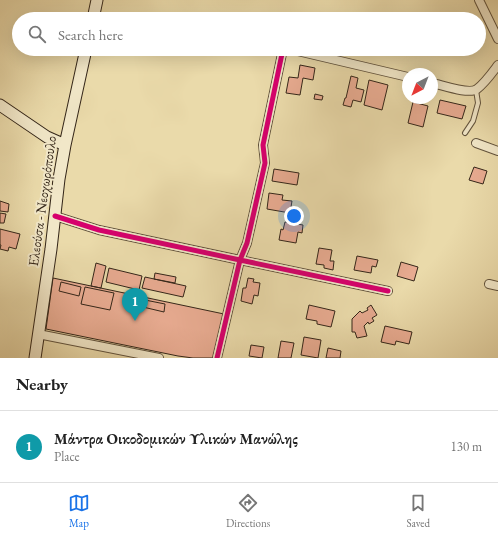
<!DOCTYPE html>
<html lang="en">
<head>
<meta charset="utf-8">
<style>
  body { margin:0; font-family:"EB Garamond",serif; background:#f6f6f6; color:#222 }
  .compass { position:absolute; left:402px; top:68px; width:36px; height:36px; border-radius:50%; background:#fff; box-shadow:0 4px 16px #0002; rotate:222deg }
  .you { position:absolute; left:294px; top:216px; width:14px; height:14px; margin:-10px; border:3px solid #fff; border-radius:50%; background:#1a73e8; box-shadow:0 0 0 6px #1a73e833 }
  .badge { display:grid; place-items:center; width:26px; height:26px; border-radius:50%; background:#1a73e8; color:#fff; font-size:13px; font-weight:700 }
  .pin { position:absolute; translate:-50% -33px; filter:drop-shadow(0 1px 2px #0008) }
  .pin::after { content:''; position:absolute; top:21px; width:14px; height:12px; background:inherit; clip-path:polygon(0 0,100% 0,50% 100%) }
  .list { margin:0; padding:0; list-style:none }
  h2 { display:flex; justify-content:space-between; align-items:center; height:52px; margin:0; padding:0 16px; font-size:17px }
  h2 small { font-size:13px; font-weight:400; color:#767676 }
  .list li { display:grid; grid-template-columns:26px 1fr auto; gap:12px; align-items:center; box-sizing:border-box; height:72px; padding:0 16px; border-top:1px solid #e0e0e0 }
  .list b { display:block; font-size:15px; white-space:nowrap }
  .list p { margin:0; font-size:13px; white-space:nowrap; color:#767676 }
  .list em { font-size:13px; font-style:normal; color:#767676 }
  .icon { flex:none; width:22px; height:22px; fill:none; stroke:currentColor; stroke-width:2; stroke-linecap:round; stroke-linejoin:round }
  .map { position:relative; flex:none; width:498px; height:358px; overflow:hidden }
  .search { position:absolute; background:#fff; box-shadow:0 4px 16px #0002; left:12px; right:12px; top:12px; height:44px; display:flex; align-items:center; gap:10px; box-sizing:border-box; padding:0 14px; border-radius:22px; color:#767676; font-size:15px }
  .sheet { height:124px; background:#fff }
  nav { display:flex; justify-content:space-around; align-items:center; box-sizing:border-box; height:56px; border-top:1px solid #e0e0e0; background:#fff; font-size:11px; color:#767676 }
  nav a { display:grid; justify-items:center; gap:2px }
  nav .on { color:#1a73e8 }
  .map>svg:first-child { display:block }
</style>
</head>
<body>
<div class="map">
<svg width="498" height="358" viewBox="0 0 498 358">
  <rect width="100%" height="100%" fill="#eadaaa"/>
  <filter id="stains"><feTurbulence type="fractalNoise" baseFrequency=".005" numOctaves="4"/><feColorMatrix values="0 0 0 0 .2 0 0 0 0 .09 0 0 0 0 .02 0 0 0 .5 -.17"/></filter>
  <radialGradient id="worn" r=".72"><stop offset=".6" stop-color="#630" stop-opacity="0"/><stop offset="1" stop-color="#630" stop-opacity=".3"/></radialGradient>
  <path fill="#e8ab91" stroke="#342619" d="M300 65 315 68 313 80 303 78 300 95 286 93 289 77 298 78Z
    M351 76 358 78 356 88 364 90 361 102 353 100 351 107 343 105 345 98H346Z
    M369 80 388 85 382 110 364 105Z
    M315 94 323 96 322 100 314 99Z
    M440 100 466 106 462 119 437 113Z
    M413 102 428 106 423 127 408 123Z
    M474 167 487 171 483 184 469 180Z
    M274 169 299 173 297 185 272 181Z
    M269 193 283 195 282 200 292 201 290 213 267 209Z
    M0 201 9 204 8 212 0 211Z
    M0 213 6 214 4 223H0Z
    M285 222 303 225 302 233 298 232 296 243 279 240 281 229 283 230Z
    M0 229 20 234 16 249 9 247 8 251 0 249 1 245H0Z
    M319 248 332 250 330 261H334L333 270 324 268V265L316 264Z
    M357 256 378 260 376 267 372 266 371 273 354 270Z
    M401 262 418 267 414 281 397 276Z
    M96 263 106 266 101 288 91 286Z
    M109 268 142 276 139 290 106 282Z
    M155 273 176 277 175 283 154 279Z
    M145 277 186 286 183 297 142 288Z
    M53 278 224 314 213 358H193L178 356 46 329Z
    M248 278 254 279 253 282 260 283 258 296 254 295 252 304 241 301 243 288H246Z
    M61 282 81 287 79 296 59 291Z
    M85 287 114 293 110 310 81 304Z
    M145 300 165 304 164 312 143 307Z
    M309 305 335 311 331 327 317 324V321L306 319Z
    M371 305 377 315 372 318 374 321 369 324 368 322 364 326 367 336 357 338 355 332H352V319L360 311 362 313 368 310 367 308Z
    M385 326 412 332 409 344 396 341 395 345 381 342Z
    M304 337 321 340 318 358 301 355Z
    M281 341 294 343 291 358H278Z
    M251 345 264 347 262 358 249 356Z
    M328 348 341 351 340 358H326Z"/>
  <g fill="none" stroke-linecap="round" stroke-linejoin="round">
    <g stroke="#62533d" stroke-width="6">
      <path id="lane" d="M465 133 473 121 478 103 476 90"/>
    </g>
    <g stroke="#62533d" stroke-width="10">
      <path id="street" d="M479 0 498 39
        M289 49 408 77
        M432 83C442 85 469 95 477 89 485 83 492 73 498 65
        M476 143 498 151
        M55 216 99 230 240 260 388 291
        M489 284 498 286
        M38 334 159 358
        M217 358 240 260 247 243 265 163 263 145 283 49"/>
    </g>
    <g stroke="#342619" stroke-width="13">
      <path id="secondary" d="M93 19 97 0
        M0 105 47 137 65 145
        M35 358 51 249 59 179 65 145 86 49"/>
    </g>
    <use href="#lane" stroke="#f1e7c8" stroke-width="4"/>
    <use href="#street" stroke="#f1e7c8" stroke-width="8"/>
    <use href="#secondary" stroke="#f1e7c8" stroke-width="11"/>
    <g stroke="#f1e7c8" stroke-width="8">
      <path id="cycleway" d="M55 216 99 230 240 260 388 291
        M217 358 240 260 247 243 265 163 263 145 283 49"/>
    </g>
    <use href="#cycleway" stroke="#d6006c" stroke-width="5"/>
  </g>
  <g text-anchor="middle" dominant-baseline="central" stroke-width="4" stroke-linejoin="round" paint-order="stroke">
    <g font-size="14" fill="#342619" stroke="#f1e7c8">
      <text transform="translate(42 201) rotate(-82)">Ελεούσα - Νεοχωρόπουλο</text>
    </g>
  </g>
  <rect width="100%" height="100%" filter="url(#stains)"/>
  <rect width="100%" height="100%" fill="url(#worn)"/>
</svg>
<svg class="compass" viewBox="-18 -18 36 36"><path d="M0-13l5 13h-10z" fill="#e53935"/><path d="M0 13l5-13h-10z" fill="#767676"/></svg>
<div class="you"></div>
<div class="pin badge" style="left:135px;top:321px;background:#0f9aa8">1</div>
<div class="search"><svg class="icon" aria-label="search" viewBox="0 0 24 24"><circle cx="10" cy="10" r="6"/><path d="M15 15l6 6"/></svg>Search here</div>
</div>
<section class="sheet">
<h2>Nearby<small></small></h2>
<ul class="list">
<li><span class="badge" style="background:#0f9aa8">1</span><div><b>Μάντρα Οικοδομικών Υλικών Μανώλης</b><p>Place</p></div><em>130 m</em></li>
</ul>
</section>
<nav>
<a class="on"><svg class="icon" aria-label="map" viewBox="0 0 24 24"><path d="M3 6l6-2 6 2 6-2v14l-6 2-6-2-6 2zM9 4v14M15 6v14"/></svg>Map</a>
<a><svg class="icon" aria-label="directions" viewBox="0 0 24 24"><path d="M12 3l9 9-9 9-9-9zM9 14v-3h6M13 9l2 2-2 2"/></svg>Directions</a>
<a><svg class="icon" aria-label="saved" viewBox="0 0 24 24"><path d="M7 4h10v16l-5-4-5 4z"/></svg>Saved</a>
</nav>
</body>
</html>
